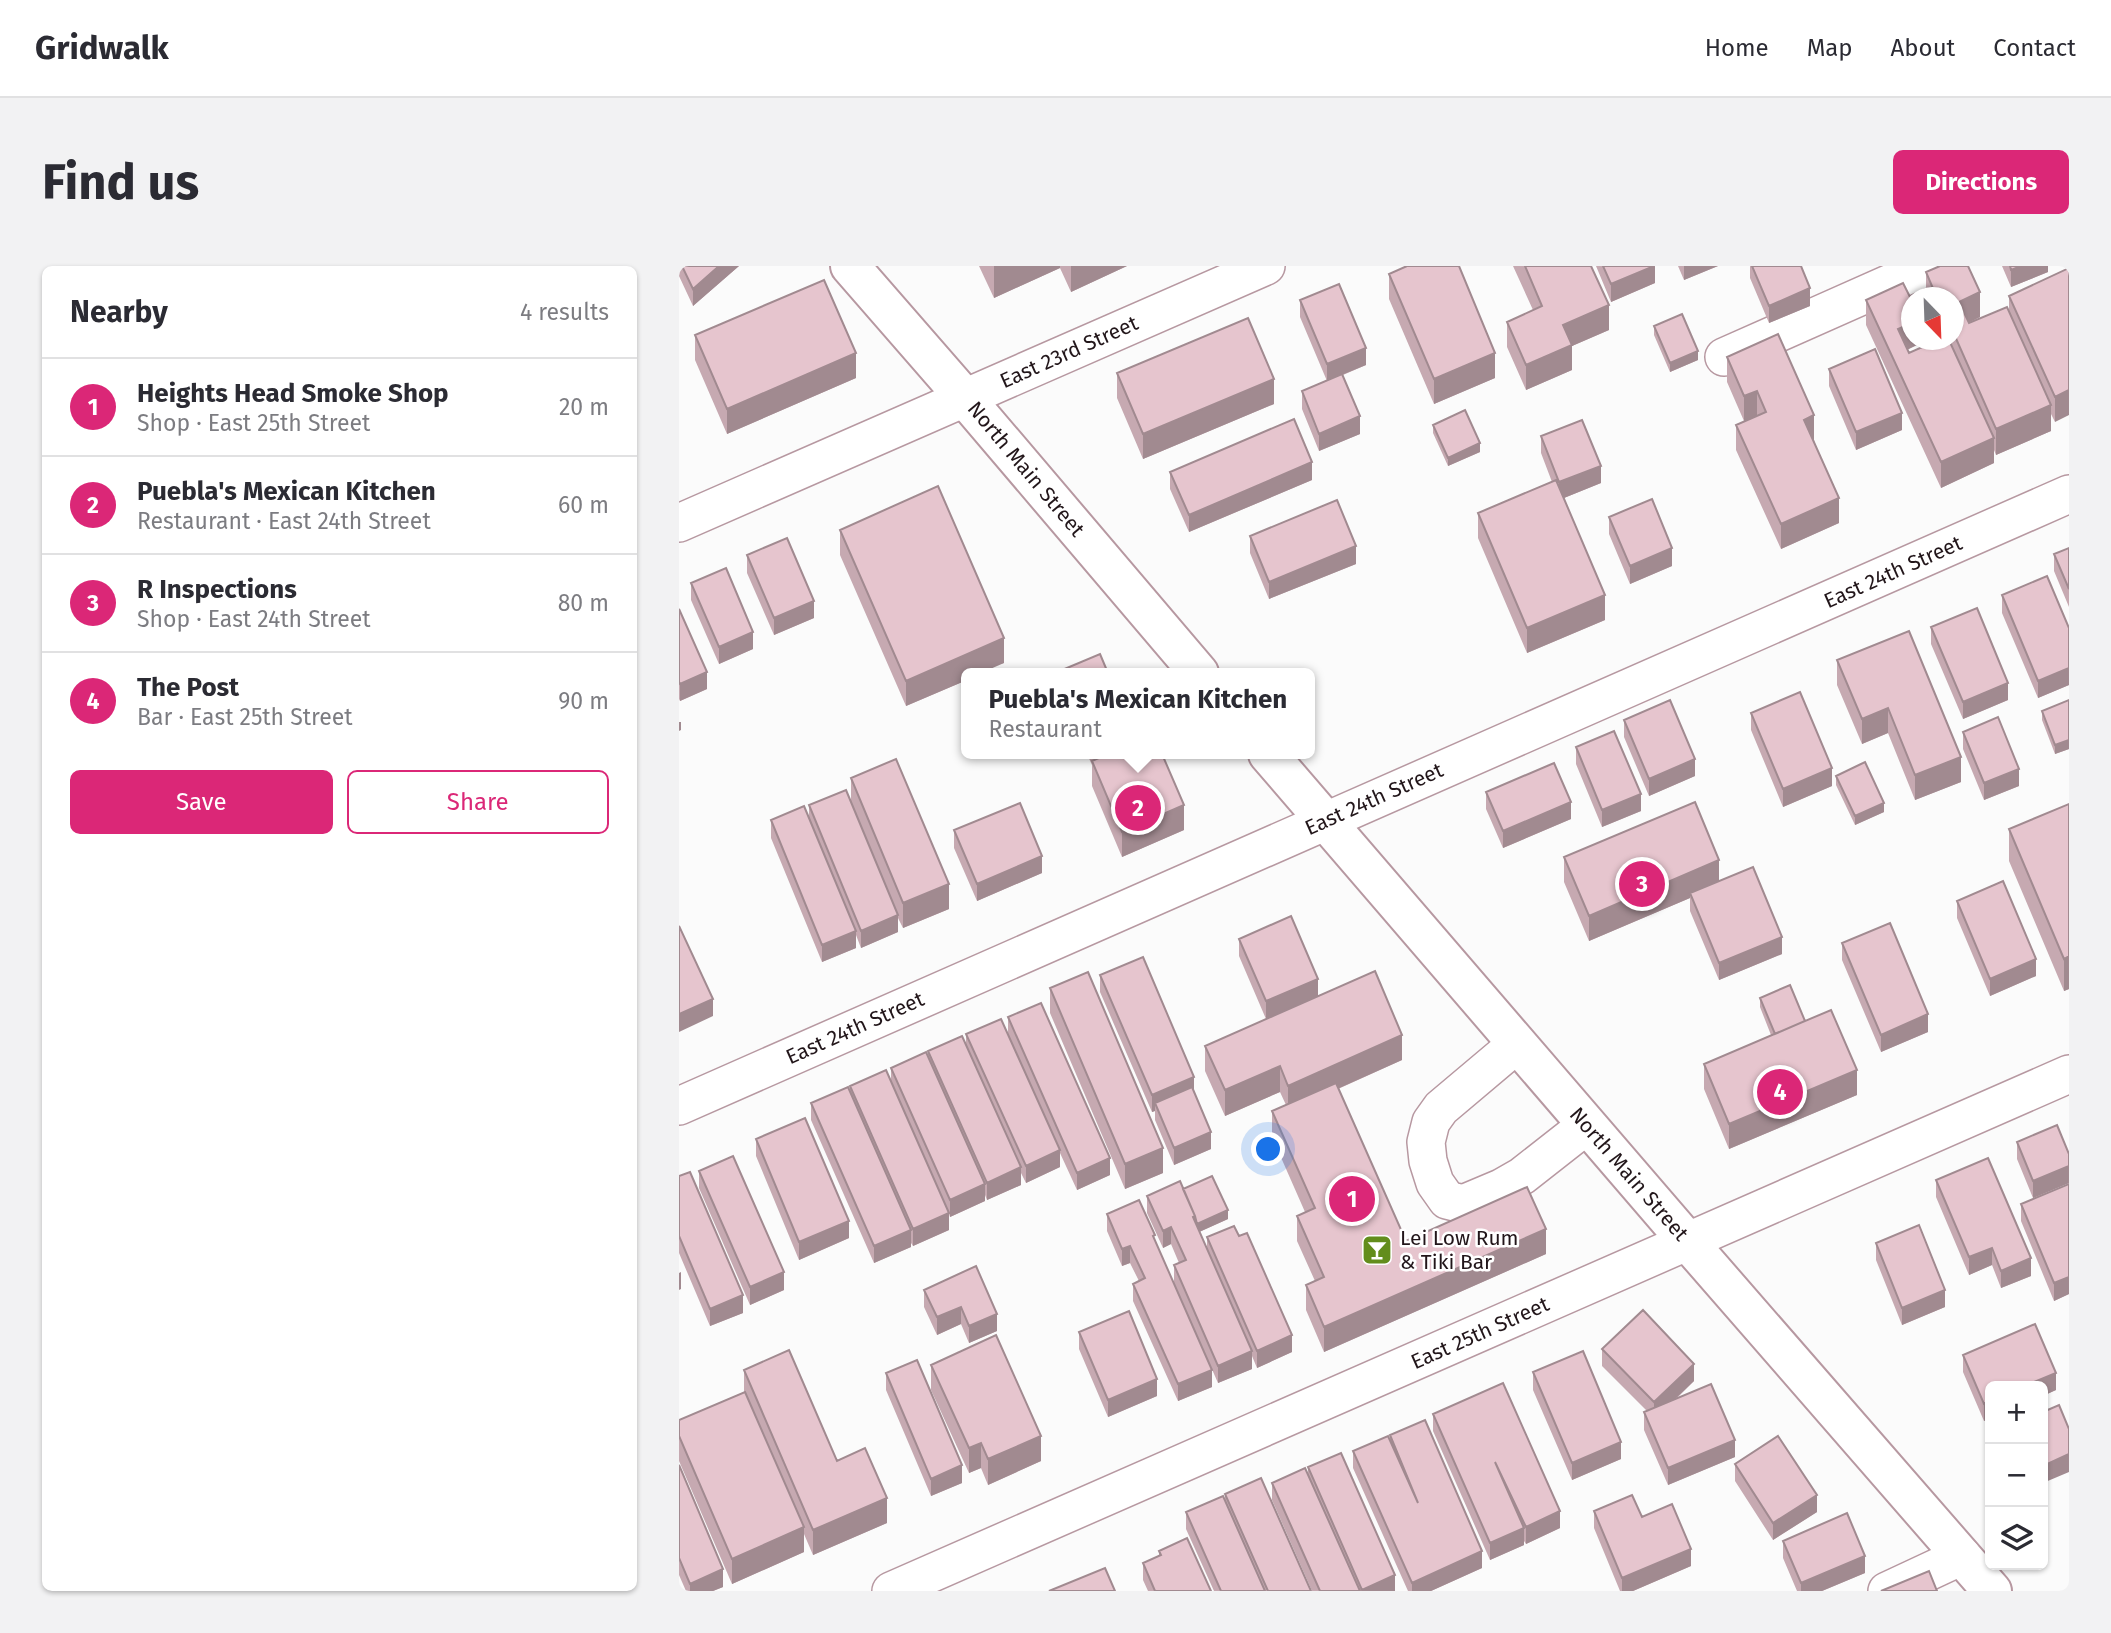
<!DOCTYPE html>
<html lang="en">
<head>
<meta charset="utf-8">
<style>
  body { margin:0; font-family:"Fira Sans",sans-serif; background:#f2f2f3; color:#2b2b33 }
  .controls { position:absolute; right:21px; bottom:21px; display:grid; overflow:hidden; border-radius:10px; box-shadow:0 2px 5px #0004 }
  .controls button { width:63px; height:63px; display:grid; place-items:center; padding:0; border:0; border-bottom:2px solid #e1e1e2; background:#fff; color:#2b2b33; font:35px sans-serif }
  .compass { position:absolute; left:1222px; top:21px; width:63px; height:63px; border-radius:50%; background:#fff; box-shadow:0 2px 5px #0004; rotate:157deg }
  .you { position:absolute; left:590px; top:884px; width:24px; height:24px; margin:-18px; border:5px solid #fff; border-radius:50%; background:#1a73e8; box-shadow:0 0 0 10px #1a73e833 }
  .badge { display:grid; place-items:center; width:46px; height:46px; border-radius:50%; background:#db2777; color:#fff; font-size:23px; font-weight:700 }
  .pin { position:absolute; translate:-50% -50%; border:4px solid #fff; box-shadow:0 2px 7px #0006 }
  .popup { position:absolute; left:282px; top:402px; width:354px; height:91px; box-sizing:border-box; display:grid; place-content:center; border-radius:10px; background:#fff; filter:drop-shadow(0 2px 5px #0005); font-size:23px; white-space:nowrap; color:#7c7c81 }
  .popup b { font-size:26px; color:#2b2b33 }
  .popup::after { content:''; position:absolute; left:50%; top:100%; margin-left:-14px; border:14px solid transparent; border-top-color:#fff }
  .list { margin:0; padding:0; list-style:none }
  h2 { display:flex; justify-content:space-between; align-items:center; height:91px; margin:0; padding:0 28px; font-size:30px }
  h2 small { font-size:23px; font-weight:400; color:#7c7c81 }
  .list li { display:grid; grid-template-columns:46px 1fr auto; gap:21px; align-items:center; box-sizing:border-box; height:98px; padding:0 28px; border-top:2px solid #e1e1e2 }
  .list b { display:block; font-size:26px; white-space:nowrap }
  .list p { margin:0; font-size:23px; white-space:nowrap; color:#7c7c81 }
  .list em { font-size:23px; font-style:normal; color:#7c7c81 }
  .actions { display:flex; gap:14px; padding:21px 28px }
  .actions a { flex:1; padding:16px 0; border:2px solid #db2777; border-radius:10px; text-align:center; font-size:24px; color:#db2777 }
  .actions .main { background:#db2777; color:#fff }
  .icon { flex:none; width:38px; height:38px; fill:none; stroke:currentColor; stroke-width:2; stroke-linecap:round; stroke-linejoin:round }
  .map { position:relative; flex:none; width:1390px; height:1325px; overflow:hidden; border-radius:10px }
  header { display:flex; align-items:center; gap:42px; box-sizing:border-box; height:98px; padding:0 35px; background:#fff; border-bottom:2px solid #e1e1e2 }
  header strong { font-size:33px }
  nav { display:flex; gap:38px; margin-inline-start:auto; font-size:24px }
  .intro { display:flex; align-items:center; justify-content:space-between; box-sizing:border-box; height:168px; padding:0 42px }
  h1 { margin:0; font-size:49px }
  .button { padding:18px 32px; border-radius:10px; background:#db2777; color:#fff; font-size:24px; font-weight:700 }
  main { display:flex; gap:42px; padding:0 42px }
  aside { flex:1; background:#fff; border-radius:10px; box-shadow:0 2px 5px #0004 }
  .map>svg:first-child { display:block }
</style>
</head>
<body>
<header>
<strong>Gridwalk</strong>
<nav><a>Home</a><a>Map</a><a>About</a><a>Contact</a></nav>
</header>
<div class="intro"><h1>Find us</h1><a class="button">Directions</a></div>
<main>
<aside>
<h2>Nearby<small>4 results</small></h2>
<ul class="list">
<li><span class="badge">1</span><div><b>Heights Head Smoke Shop</b><p>Shop · East 25th Street</p></div><em>20 m</em></li>
<li><span class="badge">2</span><div><b>Puebla's Mexican Kitchen</b><p>Restaurant · East 24th Street</p></div><em>60 m</em></li>
<li><span class="badge">3</span><div><b>R Inspections</b><p>Shop · East 24th Street</p></div><em>80 m</em></li>
<li><span class="badge">4</span><div><b>The Post</b><p>Bar · East 25th Street</p></div><em>90 m</em></li>
</ul>
<div class="actions"><a class="main">Save</a><a>Share</a></div>
</aside>
<div class="map">
<svg width="1390" height="1325" viewBox="0 0 1390 1325">
  <rect width="100%" height="100%" fill="#fbfbfb"/>
  <g fill="none" stroke-linecap="round" stroke-linejoin="round">
    <g stroke="#b798a1" stroke-width="40">
      <path id="minor" d="M1045 91 1250 0
        M0 257 587 0
        M838 778 762 842 752 856 747 876 749 895 756 917 768 934 784 938 822 922 843 910 908 859
        M0 840 1390 228
        M212 1325 1390 808
        M1208 1325 1283 1290"/>
    </g>
    <g stroke="#b798a1" stroke-width="42">
      <path id="major" d="M171 0 286 132 520 407
        M589 488 1009 976 1313 1325"/>
    </g>
    <use href="#minor" stroke="#fff" stroke-width="37"/>
    <use href="#major" stroke="#fff" stroke-width="38"/>
  </g>
  <path fill="#c6a9b1" d="M0 0H60L14 40 0 10Z
    M300 0H448L392 26 381 2 315 32Z
    M834 0H912L930 64 893 80V104L847 124 828 81V56L854 44Z
    M917 0H976V17L932 36Z
    M999 0H1039L1005 14Z
    M1071 0H1122L1131 40 1090 57 1071 12Z
    M1323 0H1369V6L1332 21Z
    M1390 2 1376 156 1372 148V165L1317 189 1315 184V197L1262 222 1187 59V34L1240 74V78L1228 84 1230 87 1259 74H1275V32H1247V6L1301 51 1290 57 1330 45V30Z
    M710 8 816 112 755 138 710 33Z
    M621 34 687 99 664 109 681 168 640 185 623 143V125L648 115 621 51Z
    M975 60 1019 94 991 106 975 69Z
    M16 69 177 112 48 168 16 94Z
    M1048 91 1135 174 1160 257 1102 283 1057 184V159L1078 150 1065 155 1048 116Z
    M1150 103 1223 164 1177 184 1150 120Z
    M438 107 595 138 464 193 438 132Z
    M754 159 801 186 769 200 754 167Z
    M862 170 922 217 885 232 926 354 848 387 799 272V247L873 216 862 187Z
    M491 206 633 214 510 266 491 223Z
    M930 251 993 300 951 318 930 268Z
    M161 264 325 397 288 407V414L227 440 161 289Z
    M571 270 677 298 590 333 571 287Z
    M1390 282V341L1375 305V288Z
    M68 289 135 352 95 369 68 307Z
    M12 317 74 383 40 398 12 334Z
    M1323 329 1390 362V419L1359 432 1323 347Z
    M0 343 28 423 1 435 0 433Z
    M1252 361 1329 434 1284 453 1252 378Z
    M1230 365 1282 516 1236 534 1209 467 1183 478 1158 419V394Z
    M1390 434V483L1376 488 1363 454V445Z
    M1072 447 1153 520 1104 541 1072 464Z
    M945 454 1016 510 970 530 945 471Z
    M1284 466 1340 520 1305 534 1284 483Z
    M897 481 962 545 923 561 897 498Z
    M408 488H468L505 564 443 591 413 520V499Z
    M1157 510 1205 546 1176 559 1157 519Z
    M172 512 270 643 224 662 219 652V666L182 682 177 669V682L143 696 92 572V554L130 552V539L172 534Z
    M807 526 892 553 824 582 807 543Z
    M1390 538V723L1385 725 1330 595V563Z
    M275 564 363 607 298 635 275 582Z
    M885 591 1040 615 1103 688 1040 714 1011 645V632L910 675 885 616Z
    M1278 635 1357 710 1311 730 1278 652Z
    M560 673 639 730 587 753 560 690Z
    M1163 677 1249 766 1202 786 1163 694Z
    M421 709 515 826 532 883 495 899 476 854V845L473 846 421 726Z
    M371 722 484 907 446 923 371 747Z
    M1081 732 1126 755 1178 829 1050 883 1025 823V798L1092 769 1081 741Z
    M329 751 431 909 398 924 381 887V901L347 917 342 907V919L308 934 306 929V935L271 951 270 948V964L234 980 232 977V981L195 997 132 854V837L171 824V820L212 814V802L249 791V785L287 779V768L329 766Z
    M526 780 723 794 659 823 727 975 867 988 645 1086 627 1044V1019L636 1015 618 975V950L626 946 593 871V845L607 839 601 826 546 850 526 805Z
    M77 873 170 972 120 994 77 890Z
    M1338 876 1390 888V917L1354 932 1338 893Z
    M20 905 105 1024 71 1039 20 922Z
    M0 910 64 1047 31 1060 0 987Z
    M1257 914 1352 1010 1322 1022 1313 999 1290 1009 1257 931Z
    M1390 918V1028L1375 1035 1342 955V938Z
    M504 923 549 953 520 966 528 984V971L613 1086 578 1102 573 1090V1103L539 1117 495 1017V999L500 997 492 978 484 982 468 947V930Z
    M428 948 476 974 533 1121 499 1135 454 1035V1018L460 1015 451 997 443 1000 428 965Z
    M1197 977 1266 1041 1223 1059 1197 994Z
    M297 1000 318 1065 290 1077 282 1058 258 1069 245 1041V1024Z
    M400 1066 478 1130 429 1151 400 1083Z
    M923 1083 1015 1115 996 1134 1056 1191 989 1219 965 1164V1146L968 1145 923 1100Z
    M1284 1089 1377 1124 1305 1155 1284 1106Z
    M252 1099 362 1195 309 1219 302 1202 290 1207 252 1124Z
    M65 1104 158 1195 208 1257 134 1289 125 1268V1286L53 1318 0 1195V1154L65 1126Z
    M854 1106 942 1193 893 1214 854 1124Z
    M207 1107 283 1217 252 1230 207 1124Z
    M754 1148 881 1262 847 1278 845 1275V1279L811 1294 754 1165Z
    M711 1169 803 1302 752 1325H729L674 1202V1185L711 1175Z
    M1056 1198 1138 1246 1094 1274 1056 1215Z
    M0 1199 44 1321 34 1325H7L0 1309Z
    M629 1201 716 1325H633L593 1234V1217L629 1208Z
    M546 1228 632 1325H535L507 1263V1246L546 1234Z
    M915 1245 963 1251 1012 1300 954 1325H941L915 1262Z
    M1104 1275 1186 1307 1143 1325H1118L1104 1292Z
    M480 1285 532 1325H469L464 1314V1297L480 1290Z"/>
  <path fill="#a18a90" d="M40 0H60L14 40V23Z
    M315 0H381V2L315 32Z
    M392 0H448L392 26Z
    M976 0V17L932 36V18Z
    M1005 0H1039L1005 14Z
    M1342 0H1369V6L1332 21V4Z
    M1131 22V40L1090 57V40Z
    M1301 26V51L1280 61V36Z
    M930 39V64L893 80V104L847 124V99L884 59Z
    M1233 57V74H1240V78L1219 88V63Z
    M687 82V99L648 115V98Z
    M1019 85V94L991 106V97Z
    M177 87V112L48 168V143Z
    M816 87V112L755 138V113Z
    M595 113V138L464 193V168Z
    M1390 124V149L1376 156V131Z
    M1078 125V150L1065 155V130Z
    M1372 139V165L1317 189V163Z
    M1223 147V164L1177 184V166Z
    M1135 149V174L1125 179V154Z
    M681 150V168L640 185V168Z
    M1315 172V197L1262 222V196Z
    M801 177V186L769 200V192Z
    M633 196V214L510 266V249Z
    M922 200V217L880 234V216Z
    M1160 232V257L1102 283V258Z
    M677 280V298L590 333V316Z
    M993 282V300L951 318V300Z
    M926 329V354L848 387V362Z
    M135 335V352L95 369V352Z
    M74 366V383L40 398V381Z
    M325 372V397L302 407H288V414L227 440V415Z
    M1390 402V419L1359 432V415Z
    M28 406V423L1 435V418Z
    M1329 417V434L1284 453V436Z
    M1209 442V467L1183 478V453Z
    M0 456H2V464L0 465Z
    M1390 474V483L1376 488V479Z
    M1282 491V516L1236 534V509Z
    M1016 493V510L970 530V513Z
    M1153 502V520L1104 541V523Z
    M1340 503V520L1305 534V517Z
    M962 528V545L923 561V544Z
    M892 536V553L824 582V565Z
    M1205 537V546L1176 559V550Z
    M505 539V564L443 591V566Z
    M363 590V607L298 635V618Z
    M1040 594V620L1011 627V632L910 675V650Z
    M270 618V643L224 662V637Z
    M219 649V666L182 682V665Z
    M177 665V682L143 696V679Z
    M1103 671V688L1040 714V697Z
    M1390 690V723L1385 725V693Z
    M1357 693V710L1311 730V713Z
    M639 713V730L587 753V735Z
    M34 733V750L0 766V748Z
    M1249 748V766L1202 786V769Z
    M723 769V794L609 845V820Z
    M601 800V826L546 850V824Z
    M1178 804V829L1050 883V858Z
    M515 811V828L476 837V845L473 846V829Z
    M532 866V883L495 899V882Z
    M484 882V907L446 923V898Z
    M381 884V901L347 917V900Z
    M431 892V909L398 924V907Z
    M1390 900V917L1354 932V915Z
    M342 901V919L308 934V917Z
    M306 918V935L271 951V934Z
    M549 944V953L518 967V958Z
    M270 947V964L234 980V963Z
    M170 955V972L120 994V976Z
    M492 961V978L484 982V965Z
    M867 963V988L645 1086V1061Z
    M232 964V981L195 997V980Z
    M451 980V997L443 1000V983Z
    M1313 982V999L1290 1009V991Z
    M1352 992V1010L1322 1022V1005Z
    M2 1006V1023L0 1024V1007Z
    M105 1006V1024L71 1039V1021Z
    M1390 1011V1028L1375 1035V1017Z
    M1266 1024V1041L1223 1059V1042Z
    M64 1029V1047L31 1060V1043Z
    M282 1041V1058L258 1069V1051Z
    M318 1048V1065L290 1077V1060Z
    M613 1069V1086L578 1102V1085Z
    M573 1085V1103L539 1117V1100Z
    M1015 1098V1115L975 1153V1136Z
    M533 1104V1121L499 1135V1118Z
    M1377 1107V1124L1364 1130V1120H1345Z
    M478 1113V1130L429 1151V1134Z
    M1311 1135V1152L1305 1155V1138Z
    M362 1170V1195L309 1219V1193Z
    M1056 1174V1191L989 1219V1202Z
    M942 1176V1193L893 1214V1197Z
    M302 1177V1202L290 1207V1182Z
    M1390 1188V1206L1364 1217V1200Z
    M283 1199V1217L252 1230V1213Z
    M1138 1229V1246L1094 1274V1257Z
    M208 1232V1257L134 1289V1264Z
    M881 1245V1262L847 1278V1261Z
    M125 1261V1286L53 1318V1293Z
    M845 1262V1279L811 1294V1277Z
    M1012 1283V1300L954 1325H943V1312Z
    M803 1285V1302L752 1325H733V1317Z
    M1186 1290V1307L1143 1325H1122V1317Z
    M44 1303V1321L34 1325H11V1318Z
    M716 1309V1325H683V1324Z"/>
  <path fill="#e6c5ce" stroke="#a18a90" stroke-width="2" d="M3 0H40L14 23Z
    M728 0H780L816 87 755 113 710 8Z
    M846 0H912L930 39 884 59 893 79 847 99 828 56 863 40Z
    M924 0H975L932 18Z
    M1073 0H1122L1131 22 1090 40Z
    M1261 0H1289L1301 26 1280 36 1290 57 1328 41 1372 139 1317 163 1275 68V32H1258L1247 6Z
    M1331 0H1342L1332 4Z
    M1390 2V124L1376 131 1330 30Z
    M145 14 177 87 48 143 16 69Z
    M1224 17 1233 35V57L1219 63 1230 87 1259 74H1270L1315 172 1262 196 1187 34Z
    M660 18 687 82 648 98 621 34Z
    M1003 48 1019 85 991 97 975 60Z
    M569 52 595 113 464 168 438 107Z
    M1099 68 1135 149 1125 154 1160 232 1102 258 1057 159 1087 146 1078 125 1065 130 1048 91Z
    M1196 83 1223 147 1177 166 1150 103Z
    M663 108 681 150 640 168 623 125Z
    M786 144 801 177 769 192 754 159Z
    M615 153 633 196 510 249 491 206Z
    M903 154 922 200 880 216 862 170Z
    M877 214 926 329 848 362 799 247Z
    M259 220 325 372 227 415 161 264Z
    M973 233 993 282 951 300 930 251Z
    M658 234 677 280 590 316 571 270Z
    M108 272 135 335 95 352 68 289Z
    M1390 282V323L1375 288Z
    M47 302 74 366 40 381 12 317Z
    M1368 310 1390 362V402L1359 415 1323 329Z
    M1298 342 1329 417 1284 436 1252 361Z
    M0 343 28 406 1 418 0 416Z
    M1230 365 1282 491 1236 509 1209 442 1183 453 1158 394Z
    M421 388 429 407H376Z
    M1121 426 1153 502 1104 523 1072 447Z
    M991 434 1016 493 970 513 945 454Z
    M1390 434V474L1376 479 1363 445Z
    M1319 451 1340 503 1305 517 1284 466Z
    M935 465 962 528 923 544 897 481Z
    M419 488H468L469 489 472 488H483L505 539 443 566 413 495 420 492Z
    M217 493 270 618 224 637 172 512Z
    M1186 496 1205 537 1176 550 1157 510Z
    M875 497 892 536 824 565 807 526Z
    M167 524 219 649 182 665 130 539Z
    M1016 536 1040 594 910 650 885 591Z
    M341 537 363 590 298 618 275 564Z
    M1390 538V690L1385 693 1330 563Z
    M125 540 177 665 143 679 92 554Z
    M1074 601 1103 671 1040 697 1011 627Z
    M1324 615 1357 693 1311 713 1278 635Z
    M612 650 639 713 587 735 560 673Z
    M1211 657 1249 748 1202 769 1163 677Z
    M0 660 34 733 0 748Z
    M464 691 515 811 473 829 421 709Z
    M696 705 723 769 609 820 601 800 546 824 526 780Z
    M409 706 484 882 446 898 371 722Z
    M1111 719 1126 755 1096 768 1081 732Z
    M362 737 431 892 398 907 329 751Z
    M1152 744 1178 804 1050 858 1025 798Z
    M322 753 381 884 347 900 287 768Z
    M283 770 342 901 308 917 249 785Z
    M247 786 306 918 271 934 212 802Z
    M207 804 270 947 234 963 171 820Z
    M657 817 727 975 848 921 867 963 645 1061 627 1019 645 1011 618 950 636 942 593 845Z
    M169 821 232 964 195 980 132 837Z
    M513 821 532 866 495 882 476 837Z
    M126 852 170 955 120 976 77 873Z
    M1378 859 1390 888V900L1354 915 1338 876Z
    M54 890 105 1006 71 1021 20 905Z
    M1309 892 1352 992 1322 1005 1313 982 1290 991 1257 914Z
    M11 906 64 1029 31 1043 0 970V910Z
    M533 910 549 944 518 958 516 950 504 923Z
    M501 915 516 950 514 951 573 1085 539 1100 495 999 507 994 492 961 484 965 468 930Z
    M1390 918V1011L1375 1017 1342 938Z
    M460 934 476 969 474 970 533 1104 499 1118 454 1018 466 1012 451 980 443 983 428 948Z
    M1240 959 1266 1024 1223 1042 1197 977Z
    M555 960 560 970 568 967 613 1069 578 1085 528 971Z
    M297 1000 318 1048 290 1060 282 1041 258 1051 245 1024Z
    M964 1044 1015 1098 975 1136 923 1083Z
    M450 1045 478 1113 429 1134 400 1066Z
    M1356 1058 1377 1107 1345 1120H1311V1135L1305 1138 1284 1089Z
    M317 1069 362 1170 309 1193 302 1177 290 1182 252 1099Z
    M110 1084 158 1195 186 1182 208 1232 134 1264 65 1104Z
    M904 1085 942 1176 893 1197 854 1106Z
    M238 1094 283 1199 252 1213 207 1107Z
    M824 1117 881 1245 847 1261 816 1196 845 1262 811 1277 754 1148Z
    M1032 1118 1056 1174 989 1202 965 1146Z
    M66 1126 125 1261 53 1293 0 1170V1154Z
    M1380 1139 1390 1163V1188L1364 1200V1146Z
    M746 1154 803 1285 733 1317 674 1185 709 1170 739 1237 711 1169Z
    M1099 1170 1138 1229 1094 1257 1056 1198Z
    M662 1187 716 1309 683 1324 629 1201Z
    M0 1199 44 1303 11 1318 0 1292Z
    M626 1202 681 1325H641L593 1217Z
    M582 1212 632 1325H589L546 1228Z
    M953 1229 963 1251 993 1238 1012 1283 943 1312 915 1245Z
    M544 1230 586 1325H542L507 1246Z
    M1168 1247 1186 1290 1122 1317 1104 1275Z
    M508 1272 532 1325H476L464 1297 482 1289 480 1285Z
    M426 1302 436 1325H370Z
    M1250 1305 1258 1325H1202Z"/>
  <defs>
    <g id="bar-square" transform="scale(1.575)"><rect x="-9" y="-9" width="18" height="18" rx="4" fill="#638d1c" stroke="#fff"/><path d="M-6-5H6L.8 .8V4.5H3.5V6h-7V4.5H-.8V.8Z" fill="#fff"/></g>
  </defs>
  <g fill-rule="evenodd">
    <use href="#bar-square" x="698" y="984"/>
  </g>
  <g text-anchor="middle" dominant-baseline="central" stroke-width="5" stroke-linejoin="round" paint-order="stroke">
    <g font-size="21" fill="#22161a" stroke="#fff">
      <text transform="translate(390 86) rotate(-24)">East 23rd Street</text>
      <text transform="translate(347 203) rotate(50)">North Main Street</text>
      <text transform="translate(1214 306) rotate(-24)">East 24th Street</text>
      <text transform="translate(695 533) rotate(-24)">East 24th Street</text>
      <text transform="translate(176 762) rotate(-24)">East 24th Street</text>
      <text transform="translate(950 908) rotate(49)">North Main Street</text>
      <text transform="translate(801 1067) rotate(-24)">East 25th Street</text>
    </g>
    <g font-size="21" fill="#22161a" stroke="#fff" text-anchor="start">
      <text x="721" y="972">Lei Low Rum<tspan x="721" dy="24">&amp; Tiki Bar</tspan></text>
    </g>
  </g>
</svg>
<div class="controls">
<button>+</button>
<button>−</button>
<button><svg class="icon" aria-label="layers" viewBox="0 0 24 24"><path d="M12 4l9 5-9 5-9-5zM3 14l9 5 9-5"/></svg></button>
</div>
<svg class="compass" viewBox="-18 -18 36 36"><path d="M0-13l5 13h-10z" fill="#e53935"/><path d="M0 13l5-13h-10z" fill="#7c7c81"/></svg>
<div class="you"></div>
<div class="pin badge" style="left:673px;top:933px">1</div>
<div class="pin badge" style="left:459px;top:542px">2</div>
<div class="popup"><b>Puebla's Mexican Kitchen</b>Restaurant</div>
<div class="pin badge" style="left:963px;top:618px">3</div>
<div class="pin badge" style="left:1101px;top:826px">4</div>
</div>
</main>
</body>
</html>
